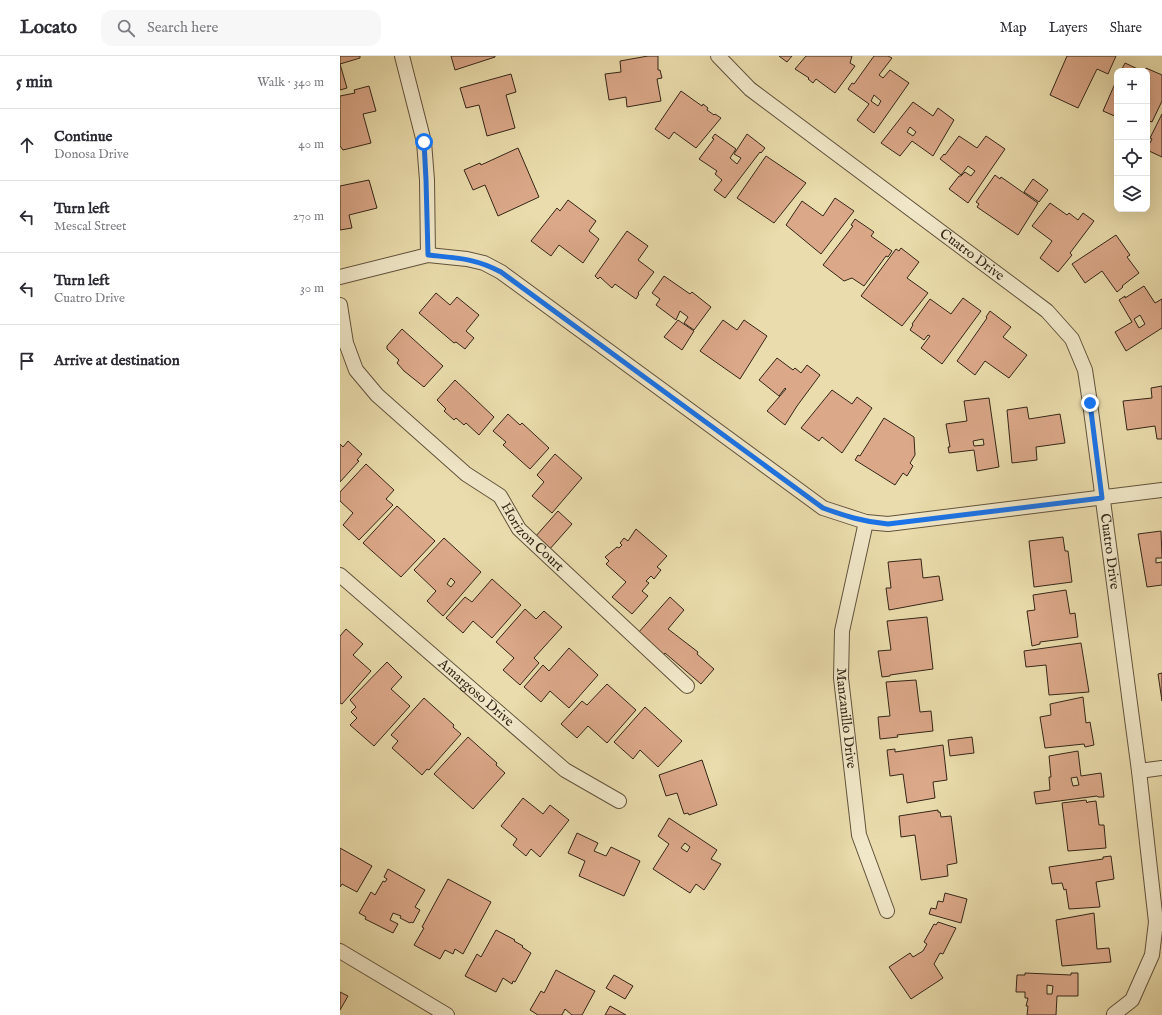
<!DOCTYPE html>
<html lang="en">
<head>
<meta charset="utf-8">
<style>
  body { margin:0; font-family:"IM FELL English",serif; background:#f7f7f7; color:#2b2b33 }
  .controls { position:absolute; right:12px; top:12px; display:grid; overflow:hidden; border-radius:8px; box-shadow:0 4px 16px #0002 }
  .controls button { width:36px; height:36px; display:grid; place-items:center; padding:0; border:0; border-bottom:1px solid #e1e1e2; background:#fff; color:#2b2b33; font:20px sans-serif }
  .stop { position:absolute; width:12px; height:12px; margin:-9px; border:3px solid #1a73e8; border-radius:50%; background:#fff }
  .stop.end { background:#1a73e8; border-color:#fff; box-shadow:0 1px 4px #0008 }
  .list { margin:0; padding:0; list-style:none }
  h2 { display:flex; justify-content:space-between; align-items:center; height:52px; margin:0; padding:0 16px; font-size:17px }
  h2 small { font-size:13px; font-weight:400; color:#7c7c81 }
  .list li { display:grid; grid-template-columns:26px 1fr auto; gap:12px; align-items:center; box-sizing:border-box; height:72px; padding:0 16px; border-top:1px solid #e1e1e2 }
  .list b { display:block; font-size:15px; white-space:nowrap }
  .list p { margin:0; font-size:13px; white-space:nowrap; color:#7c7c81 }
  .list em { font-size:13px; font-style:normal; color:#7c7c81 }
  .icon { flex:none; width:22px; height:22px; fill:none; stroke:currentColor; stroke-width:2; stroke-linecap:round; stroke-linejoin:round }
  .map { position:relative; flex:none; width:822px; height:959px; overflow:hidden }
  header { display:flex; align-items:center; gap:24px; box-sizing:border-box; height:56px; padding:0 20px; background:#fff; border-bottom:1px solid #e1e1e2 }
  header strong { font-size:19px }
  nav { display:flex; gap:22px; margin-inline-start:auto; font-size:14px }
  .search { width:280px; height:36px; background:#f7f7f7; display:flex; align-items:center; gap:10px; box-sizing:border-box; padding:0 14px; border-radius:12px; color:#7c7c81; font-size:15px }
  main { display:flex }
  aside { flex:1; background:#fff }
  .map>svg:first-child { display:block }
</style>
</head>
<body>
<header>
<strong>Locato</strong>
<div class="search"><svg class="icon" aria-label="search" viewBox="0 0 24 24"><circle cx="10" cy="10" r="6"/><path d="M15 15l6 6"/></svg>Search here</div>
<nav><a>Map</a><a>Layers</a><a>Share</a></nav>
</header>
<main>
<aside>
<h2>5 min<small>Walk · 340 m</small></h2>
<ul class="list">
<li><svg class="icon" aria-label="ahead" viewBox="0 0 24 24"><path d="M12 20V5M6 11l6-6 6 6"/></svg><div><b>Continue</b><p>Donosa Drive</p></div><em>40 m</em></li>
<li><svg class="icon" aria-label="left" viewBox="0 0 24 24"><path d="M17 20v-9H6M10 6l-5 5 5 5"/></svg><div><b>Turn left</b><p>Mescal Street</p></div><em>270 m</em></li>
<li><svg class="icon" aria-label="left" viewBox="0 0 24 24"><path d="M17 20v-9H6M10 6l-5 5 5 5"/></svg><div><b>Turn left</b><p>Cuatro Drive</p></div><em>30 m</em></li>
<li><svg class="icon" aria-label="arrive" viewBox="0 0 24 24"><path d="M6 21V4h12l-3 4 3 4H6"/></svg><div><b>Arrive at destination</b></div></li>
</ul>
</aside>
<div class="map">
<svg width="822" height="959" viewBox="0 0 822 959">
  <rect width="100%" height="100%" fill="#eadcac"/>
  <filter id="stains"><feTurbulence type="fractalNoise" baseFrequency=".005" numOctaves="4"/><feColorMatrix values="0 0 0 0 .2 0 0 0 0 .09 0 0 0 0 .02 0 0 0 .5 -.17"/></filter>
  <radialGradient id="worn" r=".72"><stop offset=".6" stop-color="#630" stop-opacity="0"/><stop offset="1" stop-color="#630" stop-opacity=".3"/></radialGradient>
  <path fill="#dba889" stroke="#342618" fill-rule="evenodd" d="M0 0H20V2L0 8Z
    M111 0H155V1L115 14Z
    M308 0H318V14H320L322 22 317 23 321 45 287 51 286 41 269 44 265 18 281 16 280 5Z
    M439 0H452L447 6Z
    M466 0H512L510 7 515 10 495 37 476 23 473 27 468 23 469 22 455 13Z
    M534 0H548L552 2 539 19 543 22 550 14 569 27 534 77 517 64 529 48 508 33 512 27 514 28ZM534 39 541 45 538 50 531 45Z
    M776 0 768 18 757 13 738 52 710 39 727 0Z
    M785 7 802 15H781Z
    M0 8 7 32 0 34Z
    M806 12 822 19V45L812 66 809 65 807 69V27L810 22 807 21V15H805Z
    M171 18 176 36 166 39 175 72 147 80 139 49 126 52 120 32Z
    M777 23V61L763 55Z
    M29 30 36 55 23 58 31 87 3 94 0 90V40L15 37 14 34Z
    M341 35 362 50 363 48 368 52 367 54 374 59 375 58 381 62 356 92 334 76 329 83 315 73Z
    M573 46 593 60 598 52 614 64 593 100 572 85 560 100 541 87ZM570 71 576 76 573 80 567 76Z
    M822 58V101L807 94V90L809 87H810L812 83 810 82Z
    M375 78 396 93 390 102 397 108 401 102 394 98 407 78 425 92 421 97 420 96 385 142 374 134 382 124 375 118 377 115 359 103 374 83 372 82Z
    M619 80 637 92 646 80 665 93 628 147 609 133 619 120H621L625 116 631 120 635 115 628 110 621 119 600 103 604 98 605 99Z
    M178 92 199 141 158 160 145 129 133 134 124 114 140 107 141 109Z
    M426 100 466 127 434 167 397 142Z
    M655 119 660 123 661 121 698 147 678 179 637 151 639 148 636 146Z
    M693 123 708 134 699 146 684 136Z
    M29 124 37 152 9 159 12 172 0 174V130Z
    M495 142 514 155 481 198 446 169 462 145 483 160Z
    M228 144 256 165 249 175 259 183 243 207 219 189 211 200 191 185 217 152 220 155Z
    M710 147 727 159 729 157 738 164 743 157 754 165 730 197 732 199 718 216 700 202 712 185 692 170Z
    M515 163 534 176 531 180 552 195 548 201 546 200 524 230 512 222 504 225 483 209 513 170 511 169Z
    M287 175 308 190 298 204 314 216 298 237 299 238 296 243 275 228 272 232 260 221 258 223 255 220Z
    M776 179 790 199 787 201 799 217 782 230 783 231 777 236 762 215 745 227 732 208Z
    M561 192 579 206 567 222 588 237 562 270 521 240 556 193 559 195Z
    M324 220 350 238 352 236 371 251 354 274 344 267 348 261 340 255 336 264 316 249 320 243 312 237Z
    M804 230 815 247 822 243V272L786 295 775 276 792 266 779 244 785 240V242ZM800 259 805 268 799 272 794 263Z
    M96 237 110 249 117 241 139 259 126 275 134 282 125 293 116 286 114 287 79 257Z
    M623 242 641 255 602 308 581 292 590 280 588 279 584 284 570 274 573 269 572 268 590 243 611 258Z
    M650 255 671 271 663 281 687 299 669 322 645 305 635 319 617 305 647 262 646 261Z
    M338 264 354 275 342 294 324 281Z
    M383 264 397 274 404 264 427 280 400 323 360 295Z
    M62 273 103 310 84 331 64 315 57 307 59 304 47 293V290Z
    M437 302 453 314 455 312 461 317 467 309 480 319 457 350 445 369 427 355 446 333 445 332 439 340 419 324Z
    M115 324 154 361 139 379 126 367 124 369 116 362 114 364 104 355 106 353 97 344Z
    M822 330V383H817L815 370 787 374 783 345 812 342 811 332Z
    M492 334 512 348 517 341 532 352 502 397 482 381 479 385 461 372Z
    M649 342 659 411 637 415 634 394 609 397 608 391H610L606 368 627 365 624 345ZM643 383 644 389 634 390 633 385Z
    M687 351 689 363 720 358 725 387 696 391 697 404 672 407 667 354Z
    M168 358 180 369 182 367 209 392 190 413 163 389 166 386 153 375Z
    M544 362 574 381 575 399 570 407 573 410 567 420 563 417 555 429 515 404 518 399 520 400Z
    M8 385 22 398 17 404 19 405 0 426V388L3 391Z
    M215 398 242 422 212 457 192 440 204 426 197 419Z
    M26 408 54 434 46 443 53 449 19 484 3 469 13 457 0 445V436Z
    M57 450 95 485 61 521 23 487Z
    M218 455 232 468 209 494 195 481Z
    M296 473 327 500 317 511 321 514 314 523 311 520 306 525 309 527 302 535 308 540 292 558 272 541 286 526 266 508 269 505 265 501 277 491 279 492 282 489 280 487 284 482 288 485Z
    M821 475 822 502H816V507L822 506V529L807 531 798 478Z
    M723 481 725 495H728L732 526 694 531 689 485Z
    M104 482 141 516 103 560 87 545 96 535 74 514ZM111 522 115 526 111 531 107 528Z
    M581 503 583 522 599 520 603 544 549 554 546 532H551L548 506Z
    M152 523 181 549 152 582 133 565 123 577 106 562 125 541 132 546Z
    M726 534 730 558 735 557 738 581 700 586V588L692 590 687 555 695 554 693 539Z
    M330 541 344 554 328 573 358 596 357 598 374 613 361 628 325 597 323 600 298 577Z
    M185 553 196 563 204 555 222 571 194 602 199 607 180 629 163 614 174 602 156 586Z
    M587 561 593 613 550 619V620L542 621 538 595 551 594 547 565Z
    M6 573 23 588 13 599 31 615 2 648 0 647V580Z
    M741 587 749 636 709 639 706 609 686 611 684 595Z
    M229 592 258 619 229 652 210 635 201 646 184 631 203 609 209 615Z
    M47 606 62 621 51 633 70 650 34 690 10 669 17 662 11 656 16 651 10 644Z
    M822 617V645L818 618Z
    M576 624 580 656 591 655 593 675 557 679 558 681 540 683 538 661 550 660 546 626Z
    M267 628 296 654 267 687 248 670 237 682 221 668 242 645 247 649Z
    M743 641 746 667 750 666 754 689 745 691 744 688 705 692 700 661 711 659 710 648Z
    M84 642 114 669 113 671 121 678 89 714 87 713 82 719 52 692 58 685 51 679Z
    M305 651 342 685 318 711 300 694 293 703 274 686Z
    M128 681 157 707 156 709 165 717 133 753 94 718Z
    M632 681 634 697 610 700 608 684Z
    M603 689 607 724 593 726 595 742 567 747 563 718 550 720 547 694 555 693V696Z
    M738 695 741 720 761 717 764 741H758L757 740 696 748 694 736 710 734 709 721H711L709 700ZM737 721 739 729 733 730 731 722Z
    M362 704 377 749 349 759 348 757 344 758 337 737 326 740 319 719Z
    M183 742 203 758 210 749 229 764 200 801 191 793 186 800 173 789 177 783 161 770Z
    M746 744 747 747 748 746 756 745 759 769H764L766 792 728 795 722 747Z
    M598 754V756H600L601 761 611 760 617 807 607 809 608 820 581 824 575 779 561 781 559 760Z
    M329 762 377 794 371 803 381 808 364 834 356 828 350 837 313 813 329 788 318 780ZM345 787 350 791 347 796 341 792Z
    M237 777 258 787 254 795 266 800 271 791 300 805 284 840 239 820 245 805 228 797Z
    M0 792 32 810 17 836 2 828 0 831Z
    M771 800 774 823 756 826 760 851 729 853 726 833 724 834 722 827 712 828 709 811 763 803V801Z
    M48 813 85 834 75 851 80 854 73 867 71 866 70 867 60 862 61 860 53 857 50 864 58 868 53 877 25 863 26 861 19 857 31 836 35 839 43 825 45 826 47 823 44 821Z
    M108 823 151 846 123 898 115 893 113 898 105 894 100 903 74 889 84 872 82 871Z
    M605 837 627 843 621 867 589 858 591 852 596 853 598 845 603 846Z
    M754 857 757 893 769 892 771 906 722 910 716 864Z
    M598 866 616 872 603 898 600 897 594 908 603 922 571 943 549 911 570 897 573 901 583 895 587 888 584 886 594 868 596 869Z
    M156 874 175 884 174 885 183 890 182 891 191 897 175 926 173 925 172 928 163 922 156 936 125 920 137 898 141 901Z
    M216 914 255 935 242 959H232L225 953 222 959H198L190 954 201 935 204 937Z
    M685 917 731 919V917H738V940H717L716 959H687L688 950H686L688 942H685V936H676L677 919H685ZM707 929 713 930 712 938H707Z
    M274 919 293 930 285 943 266 932Z
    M0 936 8 940 0 954Z
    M270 950 286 959H265Z"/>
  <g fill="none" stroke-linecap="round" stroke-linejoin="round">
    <g stroke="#62543d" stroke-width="16">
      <g id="minor">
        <path d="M62 0 84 86 87 124 88 199"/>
        <path id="s1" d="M378 0 410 33 707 255 732 283 745 314 750 347 799 715 816 866 812 899 792 944 774 958"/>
        <path d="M0 221 88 199 127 203 144 207 161 216 483 452 526 466 548 468 822 434"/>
        <path id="s2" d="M0 249 6 287 16 314 37 339 126 418 160 440 179 473 347 630"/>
        <path id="s3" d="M526 466 502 575 501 622 519 779 547 855"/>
        <path id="s4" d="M0 519 225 714 279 745"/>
        <path d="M799 715 822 712"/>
        <path d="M0 895 107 959"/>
      </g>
    </g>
    <use href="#minor" stroke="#f1e8c9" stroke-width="14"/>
  </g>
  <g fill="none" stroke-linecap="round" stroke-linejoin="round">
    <path stroke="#1a73e8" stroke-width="5" d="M84 86 86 124 88 199C116 202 135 202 161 216L483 452C505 460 524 466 548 468L762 442 750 347"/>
  </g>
  <g text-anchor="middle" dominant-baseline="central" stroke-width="3" stroke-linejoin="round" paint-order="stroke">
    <g font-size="14" fill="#342618" stroke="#f1e8c9">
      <text stroke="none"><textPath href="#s1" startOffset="323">Cuatro Drive</textPath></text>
      <text stroke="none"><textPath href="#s2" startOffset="312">Horizon Court</textPath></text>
      <text stroke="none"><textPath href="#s1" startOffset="671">Cuatro Drive</textPath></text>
      <text stroke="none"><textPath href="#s4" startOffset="180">Amargoso Drive</textPath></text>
      <text stroke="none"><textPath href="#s3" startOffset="199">Manzanillo Drive</textPath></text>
    </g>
  </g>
  <rect width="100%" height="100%" filter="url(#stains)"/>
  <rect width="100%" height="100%" fill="url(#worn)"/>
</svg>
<div class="controls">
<button>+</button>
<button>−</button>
<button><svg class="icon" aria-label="locate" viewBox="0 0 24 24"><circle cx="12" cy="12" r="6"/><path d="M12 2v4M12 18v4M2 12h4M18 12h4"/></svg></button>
<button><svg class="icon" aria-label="layers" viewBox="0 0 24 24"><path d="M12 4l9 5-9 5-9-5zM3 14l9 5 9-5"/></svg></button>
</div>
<div class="stop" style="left:84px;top:86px"></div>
<div class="stop end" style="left:750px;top:347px"></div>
</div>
</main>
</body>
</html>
